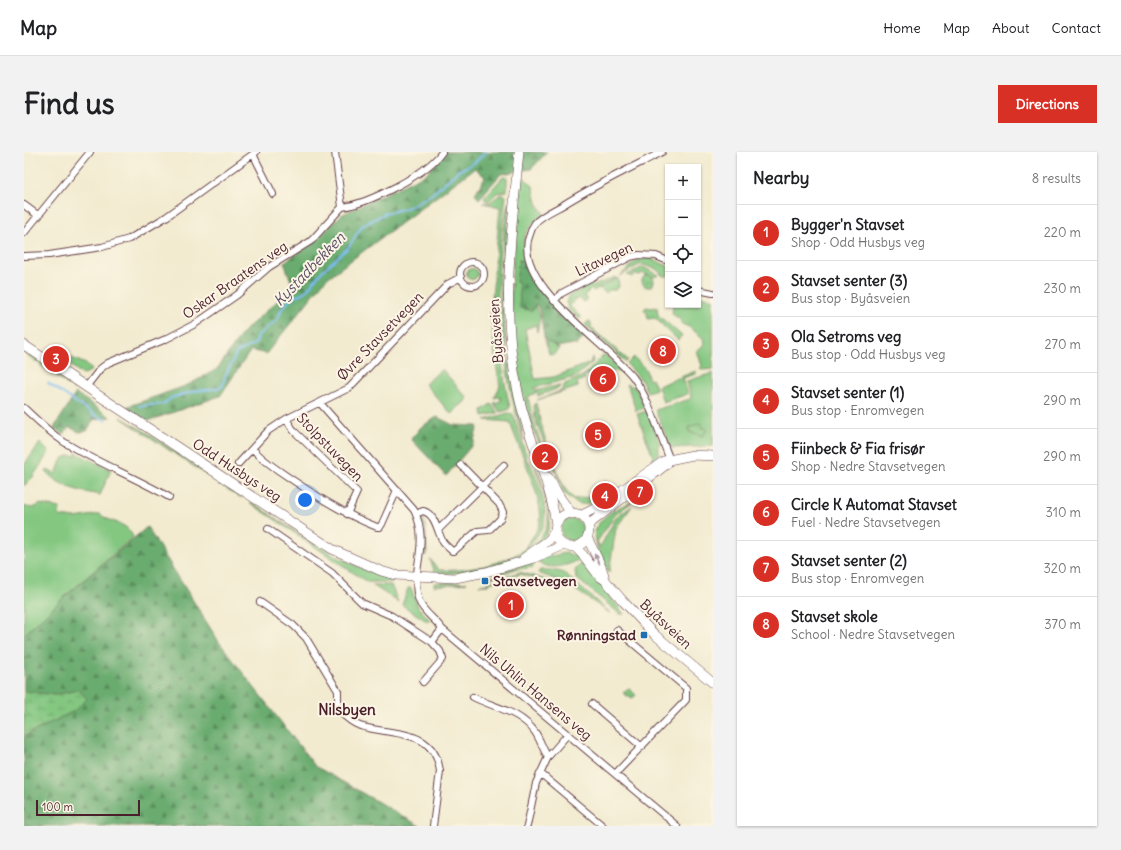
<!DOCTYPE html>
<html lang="en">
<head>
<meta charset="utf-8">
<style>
  body { margin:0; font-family:Delius,sans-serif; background:#f2f2f2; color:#202124 }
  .controls { position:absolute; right:12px; top:12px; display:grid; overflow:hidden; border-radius:0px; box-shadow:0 1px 3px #0004 }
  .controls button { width:36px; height:36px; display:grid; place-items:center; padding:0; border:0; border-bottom:1px solid #e0e0e0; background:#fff; color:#202124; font:20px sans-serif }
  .scale { position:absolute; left:12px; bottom:10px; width:104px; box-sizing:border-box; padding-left:4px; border:2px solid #4a1f2b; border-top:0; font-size:11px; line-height:14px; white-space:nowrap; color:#4a1f2b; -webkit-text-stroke:3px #fcf5e5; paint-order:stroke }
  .you { position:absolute; left:281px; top:348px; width:14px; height:14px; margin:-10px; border:3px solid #fff; border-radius:50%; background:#1a73e8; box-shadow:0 0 0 6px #1a73e833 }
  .badge { display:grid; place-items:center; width:26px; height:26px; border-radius:50%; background:#d93025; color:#fff; font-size:13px; font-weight:700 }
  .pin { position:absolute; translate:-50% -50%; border:2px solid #fff; box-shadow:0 1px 4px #0006 }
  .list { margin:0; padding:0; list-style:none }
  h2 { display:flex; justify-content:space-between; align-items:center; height:52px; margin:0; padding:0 16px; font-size:17px }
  h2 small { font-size:13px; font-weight:400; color:#757577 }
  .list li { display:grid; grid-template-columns:26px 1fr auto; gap:12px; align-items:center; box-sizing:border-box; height:56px; padding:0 16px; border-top:1px solid #e0e0e0 }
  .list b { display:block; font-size:15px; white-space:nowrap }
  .list p { margin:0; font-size:13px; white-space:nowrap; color:#757577 }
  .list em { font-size:13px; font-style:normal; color:#757577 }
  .icon { flex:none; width:22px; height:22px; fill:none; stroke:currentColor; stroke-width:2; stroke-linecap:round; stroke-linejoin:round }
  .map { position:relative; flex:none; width:689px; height:674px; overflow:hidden; border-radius:0px }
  header { display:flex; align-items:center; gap:24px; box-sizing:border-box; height:56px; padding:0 20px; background:#fff; border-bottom:1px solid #e0e0e0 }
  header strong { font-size:19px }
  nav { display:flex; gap:22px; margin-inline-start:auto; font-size:14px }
  .intro { display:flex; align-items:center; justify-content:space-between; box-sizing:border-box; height:96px; padding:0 24px }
  h1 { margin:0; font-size:28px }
  .button { padding:10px 18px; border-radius:0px; background:#d93025; color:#fff; font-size:14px; font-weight:700 }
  main { display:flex; gap:24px; padding:0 24px }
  aside { flex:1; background:#fff; border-radius:0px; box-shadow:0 1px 3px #0004 }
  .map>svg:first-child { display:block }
</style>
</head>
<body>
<header>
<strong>Map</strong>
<nav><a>Home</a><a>Map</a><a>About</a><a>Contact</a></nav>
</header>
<div class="intro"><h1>Find us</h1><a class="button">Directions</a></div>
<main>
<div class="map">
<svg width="689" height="674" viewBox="0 0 689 674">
  <defs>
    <pattern id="forest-firs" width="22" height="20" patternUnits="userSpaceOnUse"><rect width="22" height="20" fill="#6aac6f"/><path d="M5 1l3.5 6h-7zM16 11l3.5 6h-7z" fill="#598b5b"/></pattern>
    <pattern id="wetland-marsh" width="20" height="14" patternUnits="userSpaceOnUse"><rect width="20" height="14" fill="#83c781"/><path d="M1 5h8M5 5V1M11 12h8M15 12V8" fill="none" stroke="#73aa70"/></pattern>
    <pattern id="park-crowns" width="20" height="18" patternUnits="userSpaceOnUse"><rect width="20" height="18" fill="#83c781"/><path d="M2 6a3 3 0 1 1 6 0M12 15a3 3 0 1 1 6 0" fill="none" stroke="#73aa70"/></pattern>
  </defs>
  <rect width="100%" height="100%" fill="#fcf5e5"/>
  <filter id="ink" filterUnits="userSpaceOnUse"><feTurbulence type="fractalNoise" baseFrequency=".025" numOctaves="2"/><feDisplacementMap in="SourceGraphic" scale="8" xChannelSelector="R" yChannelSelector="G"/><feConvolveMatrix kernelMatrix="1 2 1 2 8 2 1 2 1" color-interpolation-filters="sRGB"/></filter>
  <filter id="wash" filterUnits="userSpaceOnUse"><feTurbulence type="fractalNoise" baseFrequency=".012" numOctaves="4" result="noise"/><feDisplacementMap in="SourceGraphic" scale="16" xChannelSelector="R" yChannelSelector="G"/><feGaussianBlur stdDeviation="0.9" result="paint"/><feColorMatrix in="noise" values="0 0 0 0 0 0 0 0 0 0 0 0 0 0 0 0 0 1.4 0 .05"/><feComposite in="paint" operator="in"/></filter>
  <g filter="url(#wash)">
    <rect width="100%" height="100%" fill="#f2ebd0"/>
    <path fill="#83c781" stroke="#667356" d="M498 24 509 34 513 51 520 62C491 86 499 91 508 121 511 132 509 147 509 158L511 153 516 165 513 180 512 173 501 177 511 227 530 225 566 211 568 205 569 210 551 225 510 236 512 239 536 233 535 236 514 244 513 240 504 245 509 268 518 295C507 278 503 259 498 239 492 210 487 180 487 151 487 109 494 66 498 24Z
      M479 25H483V39L473 41 465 49H462L460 46Z
      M477 42 482 44C472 115 469 185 486 255L484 258 476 260 470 251 477 249 476 245 470 246 476 234 471 207 467 159 476 55 459 51H465Z
      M485 50C483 94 477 137 481 181 484 218 494 252 500 289 480 226 473 164 479 98 480 82 480 65 485 50Z
      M625 106 644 114V124H639L632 117 617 112 596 124 613 108Z
      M619 115 635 123 629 125 619 121 616 123 611 122 608 125 603 123Z
      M442.5 122a5.5 5.5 0 1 1 11 0a5.5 5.5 0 1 1-11 0Z
      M591 125 592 126 570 139 567 137 560 144 563 147 560 150 555 146 553 148 551 147 546 154 557 165 556 167 545 159 542 150 546 143 568 132 570 134Z
      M674 143 689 147V217L679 218 676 216 678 214 673 199 680 192 679 186 665 175 658 172 656 167 648 162 649 153H674Z
      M563 170H566L568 172 566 175 604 208 602 210 561 173Z
      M0 197 46 232 44 233 0 201Z
      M30 200H34L64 213 68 218 59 223Z
      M581 202 600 220 599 221C581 216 578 217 560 224L561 227 553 230 554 235 513 248 537 239 541 232 560 223Z
      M610 205 622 218 625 228 628 227 633 237 623 240 618 229 603 212Z
      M418 217 444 247 427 262 401 232Z
      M672 219V222L659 226 664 242 639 250 634 234Z
      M689 221V294L647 296 631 258 666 247 667 245 663 229Z
      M603 232 612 236 621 255 612 259Z
      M512 251C516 271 534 339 551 347L572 344 569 334 571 333 573 337 581 335 580 330H584L586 336 578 342 577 341C565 356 555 356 540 341L511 267 510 254Z
      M467 252 474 261 459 264 458 258Z
      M623 259 637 293 635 294V301L630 308 613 262Z
      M484 261 489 262 503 305 502 306 503 309H505C513 329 529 359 516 380 513 385 508 389 504 394L505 399C476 415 443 422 410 422V418L406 407 415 418C444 420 478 412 502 397V394C507 387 514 379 516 370 521 350 493 293 486 270L461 268Z
      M96 265 119 278 219 345H215Z
      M16 291 25 300 8 326 0 334V313Z
      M52 301 87 318 76 343C55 339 38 336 22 320L23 318 32 322C37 311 35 303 51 304Z
      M511 316C517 323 518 331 520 340 526 364 533 380 508 395 511 390 517 386 520 380 531 360 518 335 511 316Z
      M225 350 229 351C275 381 314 412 368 426V430H343Z
      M608 350 591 363 573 390 576 395 592 366 608 354 592 376 585 421 574 399 570 379C577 364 594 355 608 350Z
      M15 352 36 356 35 364 51 366 76 362C87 372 103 369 109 385L38 447 0 483V354C6 356 11 357 15 352Z
      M397 365H399L402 375 403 402 401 404V381Z
      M537 378a11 11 0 1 1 22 0a11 11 0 1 1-22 0Z
      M542 401 552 404 559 410 600 462H596L552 426 551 418 558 411 555 408C544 414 519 420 513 407Z
      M509 409 510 412 509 415 488 418 464 427 479 419Z
      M516 418H530L540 421 586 461 541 431 514 421Z
      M496 420 535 432 533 435 497 422 465 431 464 433H455L463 432V431Z
      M429 430 443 431 410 434V431Z
      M348 433H367L374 450Z
      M384 436H387L394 455 406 468 404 470 378 453Z"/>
    <path fill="url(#forest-firs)" stroke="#5a664d" d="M421 0H523L507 17 477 22 455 47 451 42 461 25 451 16 302 127 242 202 227 198 196 244 124 269 102 255 164 233 193 217 220 179 269 135 260 110 290 91 317 63 400 23 413 11Z
      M495 108 503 109C516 140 537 161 561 184L552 194 550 192 533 195 521 188C518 178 518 158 512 152L508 159 496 156 495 131 492 129Z
      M52 241 86 265 69 268 63 279 55 280 45 275 40 283 30 276Z
      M413 265 429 273 454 274 449 292 422 324 387 287 397 275Z
      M123 375 195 490 291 614 396 674H0V584L50 559 55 538 30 543 0 539V483L38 447Z"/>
    <path fill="url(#wetland-marsh)" stroke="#667356" d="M55 538 63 547 50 559 0 584V539L30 543Z"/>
    <path fill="url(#park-crowns)" stroke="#667356" d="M618 129a6 6 0 1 1 12 0a6 6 0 1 1-12 0Z
      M594 126 595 135 592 138H585L582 141 575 136Z
      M622 155 627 156 633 155 634 163 658 184 654 188 631 166 624 167 623 161 620 158Z
      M521 188 536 197 529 203 525 202Z
      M677 271 678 275 683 277 679 284 665 280V275Z
      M604 536 612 543 608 547 599 541Z"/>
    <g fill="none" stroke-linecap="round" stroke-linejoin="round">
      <path stroke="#7ebef3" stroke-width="2" d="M24 231 72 264 82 268
        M115 254 140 252 147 246 171 239 190 237 199 234C200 219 208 216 212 201L232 191 234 183 253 168 258 156 268 146 282 139 299 118 324 96 338 74 362 61 383 56 408 42 434 19 450 11 462 0"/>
    </g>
  </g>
  <g filter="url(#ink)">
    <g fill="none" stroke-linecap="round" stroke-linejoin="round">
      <g stroke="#633e44" stroke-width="8">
        <path id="street" d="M638 0C605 17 571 33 539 53 530 58 518 63 511 71 509 74 507 78 506 82 485 129 585 194 609 225 626 248 635 282 646 308
          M229 2 249 42
          M0 53 15 64
          M318 55C344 52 403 22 418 0
          M0 81 66 0
          M0 104 25 103 78 95 105 87 142 65 232 0
          M436 122a12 12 0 1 1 24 0a12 12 0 1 1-24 0Z
          M674 138 689 141
          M530 149 538 141 606 105 615 103 632 104 644 109
          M62 235 76 217 84 211 142 187 171 172 213 143 245 115 287 89 318 55 311 0
          M296 251 390 358C407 392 385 421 395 449 399 460 412 468 418 477L653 674
          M0 256C13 268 25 280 40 290 73 311 111 325 145 345
          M262 267 270 279 333 340 323 362
          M229 297C239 309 254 318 267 327 295 346 322 363 353 375H356L358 372 373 338
          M214 312 244 279 262 267 325 236 424 132 437 125
          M392 362 399 359C412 362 413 380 419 390 421 393 425 396 428 399H430L453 379 465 378 476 367 479 360 475 352 437 313
          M244 377 308 421 338 451 368 464 408 490 416 499 419 507 399 530
          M414 378 480 313
          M236 450 269 473 282 486 314 539V558C320 564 327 571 336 574 368 584 410 575 416 619L409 674
          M408 490 418 477
          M449 545C471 556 496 559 511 580 516 587 519 598 524 605
          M568 552 618 595
          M516 621 579 674
          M591 622 662 548V536L593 478
          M503 674 512 631 524 605 544 582"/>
      </g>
      <g stroke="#633e44" stroke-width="10">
        <path id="secondary" d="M495 0C487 82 476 163 495 245 505 289 526 328 532 373
          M0 193 74 243 308 397 357 419 371 423 431 426 462 420 510 406 540 393
          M524 325 537 347 548 362
          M531 378a17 17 0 1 1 34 0a17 17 0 1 1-34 0Z
          M556 364 572 356 640 309 669 303 689 304
          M564 373 643 312
          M563 385C569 399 579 413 581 428
          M551 395 559 403 575 424 581 428 598 448 630 482 689 531
          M500 406 525 388 531 379"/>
      </g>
      <use href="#street" stroke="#fff" stroke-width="6"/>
      <use href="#secondary" stroke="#fff" stroke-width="9"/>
    </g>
    <defs><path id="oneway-solid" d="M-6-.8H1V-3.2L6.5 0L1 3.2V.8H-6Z"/></defs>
    <use fill="#ae9aa0" href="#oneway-solid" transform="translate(573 407) rotate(-118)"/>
  </g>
  <g fill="#1f6fb2" stroke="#fcf5e5" stroke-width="1.5">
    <rect x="457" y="425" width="8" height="8" rx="2"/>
    <rect x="616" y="479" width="8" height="8" rx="2"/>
  </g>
  <g text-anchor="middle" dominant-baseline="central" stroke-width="4" stroke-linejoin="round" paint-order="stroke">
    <g font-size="14" fill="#4a1f2b" stroke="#fcf5e5">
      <text transform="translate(580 107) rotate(-25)">Litavegen</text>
      <text transform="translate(211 128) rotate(-35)">Oskar Braatens veg</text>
      <text transform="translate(472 179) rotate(-94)">Byåsveien</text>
      <text transform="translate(356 184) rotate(-46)">Øvre Stavsetvegen</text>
      <text transform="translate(306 295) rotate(46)">Stolpstuvegen</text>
      <text transform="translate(213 318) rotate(33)">Odd Husbys veg</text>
      <text transform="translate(642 472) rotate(43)">Byåsveien</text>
      <text transform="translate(512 540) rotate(40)">Nils Uhlin Hansens veg</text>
    </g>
    <g font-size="14" font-weight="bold" fill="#4a1f2b" stroke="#fcf5e5" text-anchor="start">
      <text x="469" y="429">Stavsetvegen</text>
      <text x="612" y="483" text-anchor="end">Rønningstad</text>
    </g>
    <g font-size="15" font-style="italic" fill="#5a4f67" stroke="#fcf5e5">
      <text transform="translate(285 117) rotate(-46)">Kystadbekken</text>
    </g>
    <g font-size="15" font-weight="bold" fill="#4a1f2b" stroke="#fcf5e5">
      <text x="323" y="557">Nilsbyen</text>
    </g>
  </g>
</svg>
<div class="controls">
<button>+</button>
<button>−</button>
<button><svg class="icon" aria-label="locate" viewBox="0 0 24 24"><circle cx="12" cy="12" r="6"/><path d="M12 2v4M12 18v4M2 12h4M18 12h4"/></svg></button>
<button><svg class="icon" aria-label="layers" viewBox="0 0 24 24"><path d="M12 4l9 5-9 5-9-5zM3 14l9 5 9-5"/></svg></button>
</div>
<div class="scale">100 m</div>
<div class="you"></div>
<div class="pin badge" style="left:487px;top:453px">1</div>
<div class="pin badge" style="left:521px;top:305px">2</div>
<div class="pin badge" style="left:32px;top:207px">3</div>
<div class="pin badge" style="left:581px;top:344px">4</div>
<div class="pin badge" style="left:574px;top:283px">5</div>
<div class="pin badge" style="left:579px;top:227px">6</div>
<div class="pin badge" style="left:616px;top:340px">7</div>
<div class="pin badge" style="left:639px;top:199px">8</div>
</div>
<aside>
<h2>Nearby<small>8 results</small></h2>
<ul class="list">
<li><span class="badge">1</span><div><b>Bygger'n Stavset</b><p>Shop · Odd Husbys veg</p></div><em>220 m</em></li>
<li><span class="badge">2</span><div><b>Stavset senter (3)</b><p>Bus stop · Byåsveien</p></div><em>230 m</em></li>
<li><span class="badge">3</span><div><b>Ola Setroms veg</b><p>Bus stop · Odd Husbys veg</p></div><em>270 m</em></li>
<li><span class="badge">4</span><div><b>Stavset senter (1)</b><p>Bus stop · Enromvegen</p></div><em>290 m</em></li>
<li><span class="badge">5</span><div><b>Fiinbeck &amp; Fia frisør</b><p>Shop · Nedre Stavsetvegen</p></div><em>290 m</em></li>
<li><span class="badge">6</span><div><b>Circle K Automat Stavset</b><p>Fuel · Nedre Stavsetvegen</p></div><em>310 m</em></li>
<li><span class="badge">7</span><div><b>Stavset senter (2)</b><p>Bus stop · Enromvegen</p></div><em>320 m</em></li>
<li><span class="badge">8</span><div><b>Stavset skole</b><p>School · Nedre Stavsetvegen</p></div><em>370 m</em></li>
</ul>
</aside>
</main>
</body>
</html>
